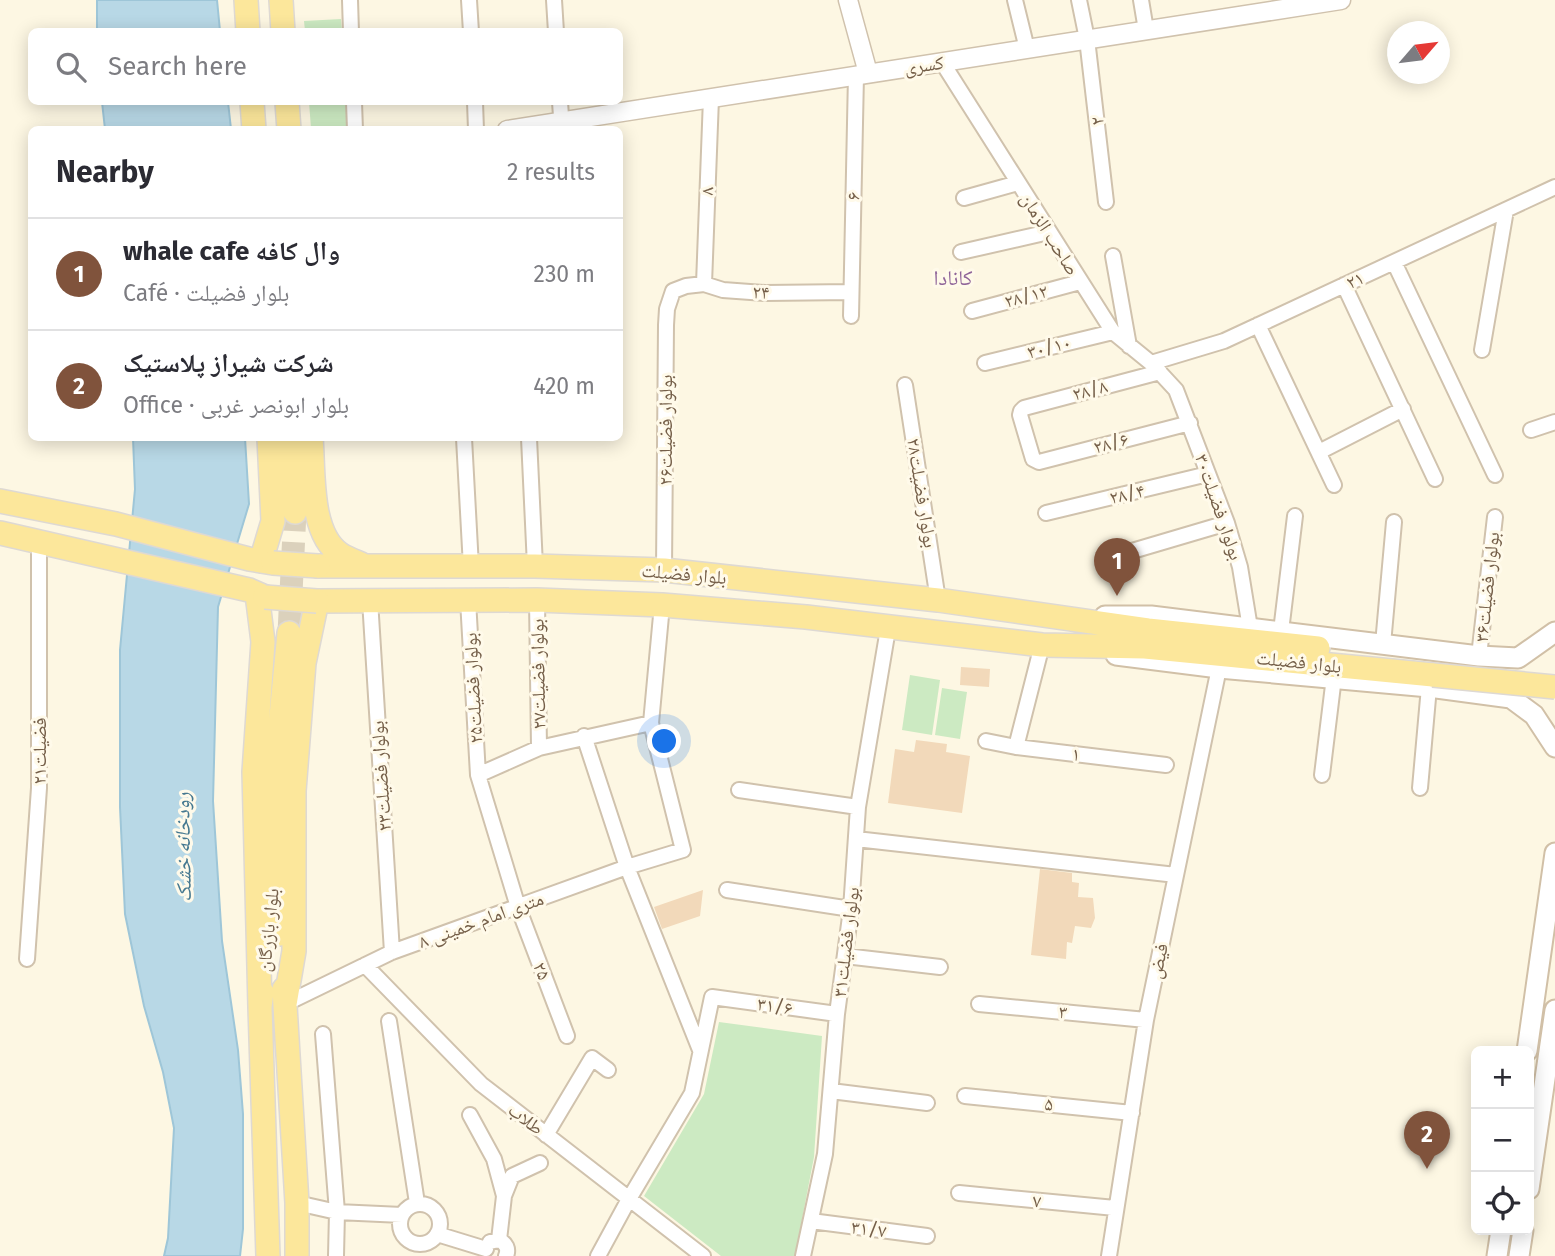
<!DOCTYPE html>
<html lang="en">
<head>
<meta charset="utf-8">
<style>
  body { margin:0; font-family:"Fira Sans","Noto Naskh Arabic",sans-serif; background:#f2f2f3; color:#2b2b33 }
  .controls { position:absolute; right:21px; bottom:21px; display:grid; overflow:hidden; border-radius:10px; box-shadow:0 4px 18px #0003 }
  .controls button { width:63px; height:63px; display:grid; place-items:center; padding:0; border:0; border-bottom:2px solid #e1e1e2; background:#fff; color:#2b2b33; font:35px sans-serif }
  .compass { position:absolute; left:1387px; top:21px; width:63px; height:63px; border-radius:50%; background:#fff; box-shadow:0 4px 18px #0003; rotate:62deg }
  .you { position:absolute; left:665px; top:742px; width:24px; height:24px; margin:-18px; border:5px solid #fff; border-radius:50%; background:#1a73e8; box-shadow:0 0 0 10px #1a73e833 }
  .badge { display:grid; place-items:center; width:46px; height:46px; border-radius:50%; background:#80533c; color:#fff; font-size:23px; font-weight:700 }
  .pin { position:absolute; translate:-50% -58px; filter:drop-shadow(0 2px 4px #0008) }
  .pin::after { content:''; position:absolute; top:37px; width:24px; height:21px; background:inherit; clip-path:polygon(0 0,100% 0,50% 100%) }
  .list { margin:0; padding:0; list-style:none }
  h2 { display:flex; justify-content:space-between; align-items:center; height:91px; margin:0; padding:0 28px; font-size:30px }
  h2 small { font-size:23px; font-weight:400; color:#7c7c81 }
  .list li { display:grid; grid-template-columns:46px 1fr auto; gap:21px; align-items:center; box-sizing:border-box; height:112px; padding:0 28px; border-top:2px solid #e1e1e2 }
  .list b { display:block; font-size:26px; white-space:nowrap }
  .list p { margin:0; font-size:23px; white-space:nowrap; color:#7c7c81 }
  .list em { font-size:23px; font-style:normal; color:#7c7c81 }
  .icon { flex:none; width:38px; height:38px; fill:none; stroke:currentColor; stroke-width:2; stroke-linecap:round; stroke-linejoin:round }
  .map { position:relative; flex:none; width:1555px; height:1256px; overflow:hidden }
  .search { position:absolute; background:#fff; box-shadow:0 4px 18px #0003; left:28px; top:28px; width:595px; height:77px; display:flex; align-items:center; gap:18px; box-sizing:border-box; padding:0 24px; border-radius:10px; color:#7c7c81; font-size:26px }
  .panel { position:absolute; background:#fff; box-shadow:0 4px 18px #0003; left:28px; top:126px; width:595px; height:315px; border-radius:10px }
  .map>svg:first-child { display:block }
</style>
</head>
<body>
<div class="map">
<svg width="1555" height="1256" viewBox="0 0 1555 1256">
  <rect width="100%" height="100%" fill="#fdf7e3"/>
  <path fill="#cceac2" d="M341 19 342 31H305L304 21Z
    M309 102H347L349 126 311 128Z
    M910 675 940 680 932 735 902 730Z
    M942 688 967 692 960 739 935 735Z
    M719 1022 822 1036 814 1157 795 1256H721L644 1196 704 1094Z"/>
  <path fill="#b8d8e6" stroke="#9ec6d8" stroke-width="2" d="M97 0H217L220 31H97Z
    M102 102H228L231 129H105Z
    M133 438H245L249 504 218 607 213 801 222 941 238 1050 243 1114V1229L240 1256H164L168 1238 174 1128 163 1072 144 1006 125 914 120 807V650L135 489Z"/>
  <path fill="#f2d9ba" d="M961 667 990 669 989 687 960 685Z
    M916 740 947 744 946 752 970 756 962 813 888 803 895 749 914 752Z
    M1040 869 1072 873V882L1079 883 1078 897 1093 898 1095 918 1091 928 1075 926 1072 943 1067 942 1066 959 1031 955Z
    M703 890 700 916 662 929 654 907Z"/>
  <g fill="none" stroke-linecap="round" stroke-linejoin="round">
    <path stroke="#dbd1bc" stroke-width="23" stroke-dasharray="23 11" stroke-linecap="butt" d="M289 633 295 512"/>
    <g stroke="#d0c2ad" stroke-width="18">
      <path id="minor" d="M350 0 351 32
        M469 0 471 32
        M554 0 556 32
        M1015 0 1027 49
        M1079 0 1087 39 1106 202
        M1141 0 1146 30
        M942 62 1113 332 1151 363 1176 390 1227 523 1240 567 1250 628
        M354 102 355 130
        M475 102 476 130
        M560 102 562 130
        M964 198 1018 183
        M961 252 1049 232
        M1113 256 1129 346
        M1394 262 1495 475
        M704 284 711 98
        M1344 285 1435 479
        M972 311 1080 282
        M851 316 856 75
        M1258 325 1334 485
        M1482 350 1506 210
        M985 363 1113 332
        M1151 363 1224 341 1555 187
        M1160 372 1024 408 1021 411 1020 415 1033 459 1039 462 1190 423
        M905 385 938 600
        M1531 430 1555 422
        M464 438 471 567
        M529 438 535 566
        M1319 452 1403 409
        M1046 513 1208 474
        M1122 554 1227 523
        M664 570 666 325 667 309 673 291 686 286 704 284 723 290 765 293 851 292
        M370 600 392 952
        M468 600 478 775 518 907 567 1036
        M537 600 539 748
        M1281 631 1295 516
        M1383 644 1394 522
        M1479 656 1495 517
        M584 736 627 867 700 1050
        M986 741 1016 747 1166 765
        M1016 747 1042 645
        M478 775 539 748 651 723
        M1322 775 1334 677
        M1420 788 1429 687
        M739 790 858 807
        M856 839 1176 875
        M727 890 851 909
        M845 956 940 967
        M27 959 39 788V543
        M365 965 481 1084 703 1256
        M285 1004 392 952 627 867 683 850 651 723 662 605
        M979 1004 1146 1020
        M389 1021 417 1203
        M323 1034 337 1212 336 1256
        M831 1091 927 1103
        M965 1096 1132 1113
        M470 1115 494 1159 504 1196 499 1240
        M546 1135 592 1058 608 1070
        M959 1193 1115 1208
        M504 1196 512 1176 540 1163
        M297 1203 337 1212 402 1215
        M400 1224a20 20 0 1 1 40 0a20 20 0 1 1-40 0Z
        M811 1221 927 1236
        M437 1234 486 1249
        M490 1242 499 1240C506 1243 509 1249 506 1256
        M598 1256 629 1199 692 1093 712 997 837 1014
        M803 1256 825 1154 837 1014 851 909 858 807 888 629
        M1109 1256 1146 1020 1219 668"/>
    </g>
    <g stroke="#d0c2ad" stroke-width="21">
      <path id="tertiary" d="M848 0 868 73
        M507 130 1341 0"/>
    </g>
    <g stroke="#d1c0a7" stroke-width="23">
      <path id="secondary" d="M1105 616H1151L1479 656 1518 658
        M1116 655 1219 668 1429 687 1511 698 1534 715 1555 747
        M1518 658 1555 632
        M1527 1051 1555 853
        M1529 1189 1555 1010
        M1497 1256 1501 1230
        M1519 1256 1523 1230"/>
    </g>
    <g stroke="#ded9d3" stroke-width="26">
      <path id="primary" d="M246 0 248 32
        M281 0 283 32
        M252 102 254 130
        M287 102 289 130
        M291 438 295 512
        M311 438C314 471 309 533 340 554 346 558 354 561 361 564
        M0 501 116 524 249 559 273 563
        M0 533 249 590 265 597
        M261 561 273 521 269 438
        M318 566H535L664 570 938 600 1148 630 1318 648
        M257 594 263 642 254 772 260 1007
        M280 934 275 867 274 789 289 633
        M284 989 297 1203V1256
        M262 992 260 1007 268 1256
        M285 1004 294 951V791L304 663 317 601 537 600 662 605 806 617 1042 645 1145 647 1433 675"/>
    </g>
    <use href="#minor" stroke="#fff" stroke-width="14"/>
    <use href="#tertiary" stroke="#fff" stroke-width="18"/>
    <use href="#secondary" stroke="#fff" stroke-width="19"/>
    <use href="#primary" stroke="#fce79b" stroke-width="23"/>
    <g stroke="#ded9d3" stroke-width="26" stroke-linecap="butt">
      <path id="primary-bridge" d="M273 563 318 566
        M265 597 317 601
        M1433 675 1555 687"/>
    </g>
    <use href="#primary-bridge" stroke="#fce79b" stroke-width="23"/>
  </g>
  <g text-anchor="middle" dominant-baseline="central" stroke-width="6" stroke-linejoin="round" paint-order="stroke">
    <g font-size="19" fill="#755f49" stroke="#fffaea">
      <text transform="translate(924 65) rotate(-8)">کسری</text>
      <text transform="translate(1097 121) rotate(-97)">۲</text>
      <text transform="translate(707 191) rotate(-88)">۸</text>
      <text transform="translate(853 196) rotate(-89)">۶</text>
      <text transform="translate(1050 234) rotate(58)">صاحب الزمان</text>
      <text transform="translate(1355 280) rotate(-25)">۲۱</text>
      <text transform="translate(761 292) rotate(2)">۲۴</text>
      <text transform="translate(1026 296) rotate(-15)">۲۸/۱۲</text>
      <text transform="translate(1049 347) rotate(-14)">۳۰/۱۰</text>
      <text transform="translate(1090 390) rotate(-15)">۲۸/۸</text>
      <text transform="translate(665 430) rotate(-90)">بولوار فضیلت۲۶</text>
      <text transform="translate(1111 443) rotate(-15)">۲۸/۶</text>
      <text transform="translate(922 493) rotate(81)">بولوار فضیلت۲۸</text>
      <text transform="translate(1127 494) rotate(-13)">۲۸/۴</text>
      <text transform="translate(1219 507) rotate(71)">بولوار فضیلت۳۰</text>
      <text transform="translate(684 574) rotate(5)">بلوار فضیلت</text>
      <text transform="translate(1487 587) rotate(-84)">بولوار فضیلت۳۶</text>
      <text transform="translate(1299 662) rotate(6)">بلوار فضیلت</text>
      <text transform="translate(538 674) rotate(-91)">بولوار فضیلت۲۷</text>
      <text transform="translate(473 688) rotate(-93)">بولوار فضیلت۲۵</text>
      <text transform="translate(39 751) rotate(-90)">فضیلت۲۱</text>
      <text transform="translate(1076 754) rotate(7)">۱</text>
      <text transform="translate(381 776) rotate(-94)">بولوار فضیلت۲۳</text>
      <text transform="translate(481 920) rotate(-20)">۸ متری امام خمینی</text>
      <text transform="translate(268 930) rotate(-84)">بلوار بازرگان</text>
      <text transform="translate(846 942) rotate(-83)">بولوار فضیلت۳۱</text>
      <text transform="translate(1158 961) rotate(-78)">فیض</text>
      <text transform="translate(542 971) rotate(69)">۲۵</text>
      <text transform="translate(775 1006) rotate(8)">۳۱/۶</text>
      <text transform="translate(1063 1012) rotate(5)">۳</text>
      <text transform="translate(1049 1104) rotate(6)">۵</text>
      <text transform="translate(526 1119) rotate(38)">طلاب</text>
      <text transform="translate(1037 1201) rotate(5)">۷</text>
      <text transform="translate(869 1229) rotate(7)">۳۱/۷</text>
    </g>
    <g font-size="21" fill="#8f6499" stroke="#fffaea">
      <text x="953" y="278">کانادا</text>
    </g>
    <g font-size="21" font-style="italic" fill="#457890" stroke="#fffaea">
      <text transform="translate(183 847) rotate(-91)">رودخانه خشک</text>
    </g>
  </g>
</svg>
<div class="controls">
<button>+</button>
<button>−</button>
<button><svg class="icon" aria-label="locate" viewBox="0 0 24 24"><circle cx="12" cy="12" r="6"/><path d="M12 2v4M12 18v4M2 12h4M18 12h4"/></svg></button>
</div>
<svg class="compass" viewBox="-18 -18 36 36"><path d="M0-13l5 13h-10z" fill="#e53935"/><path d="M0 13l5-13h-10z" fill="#7c7c81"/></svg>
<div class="you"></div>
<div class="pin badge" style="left:1117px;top:596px">1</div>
<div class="pin badge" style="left:1427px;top:1169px">2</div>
<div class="search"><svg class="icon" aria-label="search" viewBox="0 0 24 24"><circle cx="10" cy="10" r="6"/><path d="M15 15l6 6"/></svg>Search here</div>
<section class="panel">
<h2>Nearby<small>2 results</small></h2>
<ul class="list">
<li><span class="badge">1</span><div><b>whale cafe وال کافه</b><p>Café · بلوار فضیلت</p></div><em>230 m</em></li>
<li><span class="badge">2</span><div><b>شرکت شیراز پلاستیک</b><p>Office · بلوار ابونصر غربی</p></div><em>420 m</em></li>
</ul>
</section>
</div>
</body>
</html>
